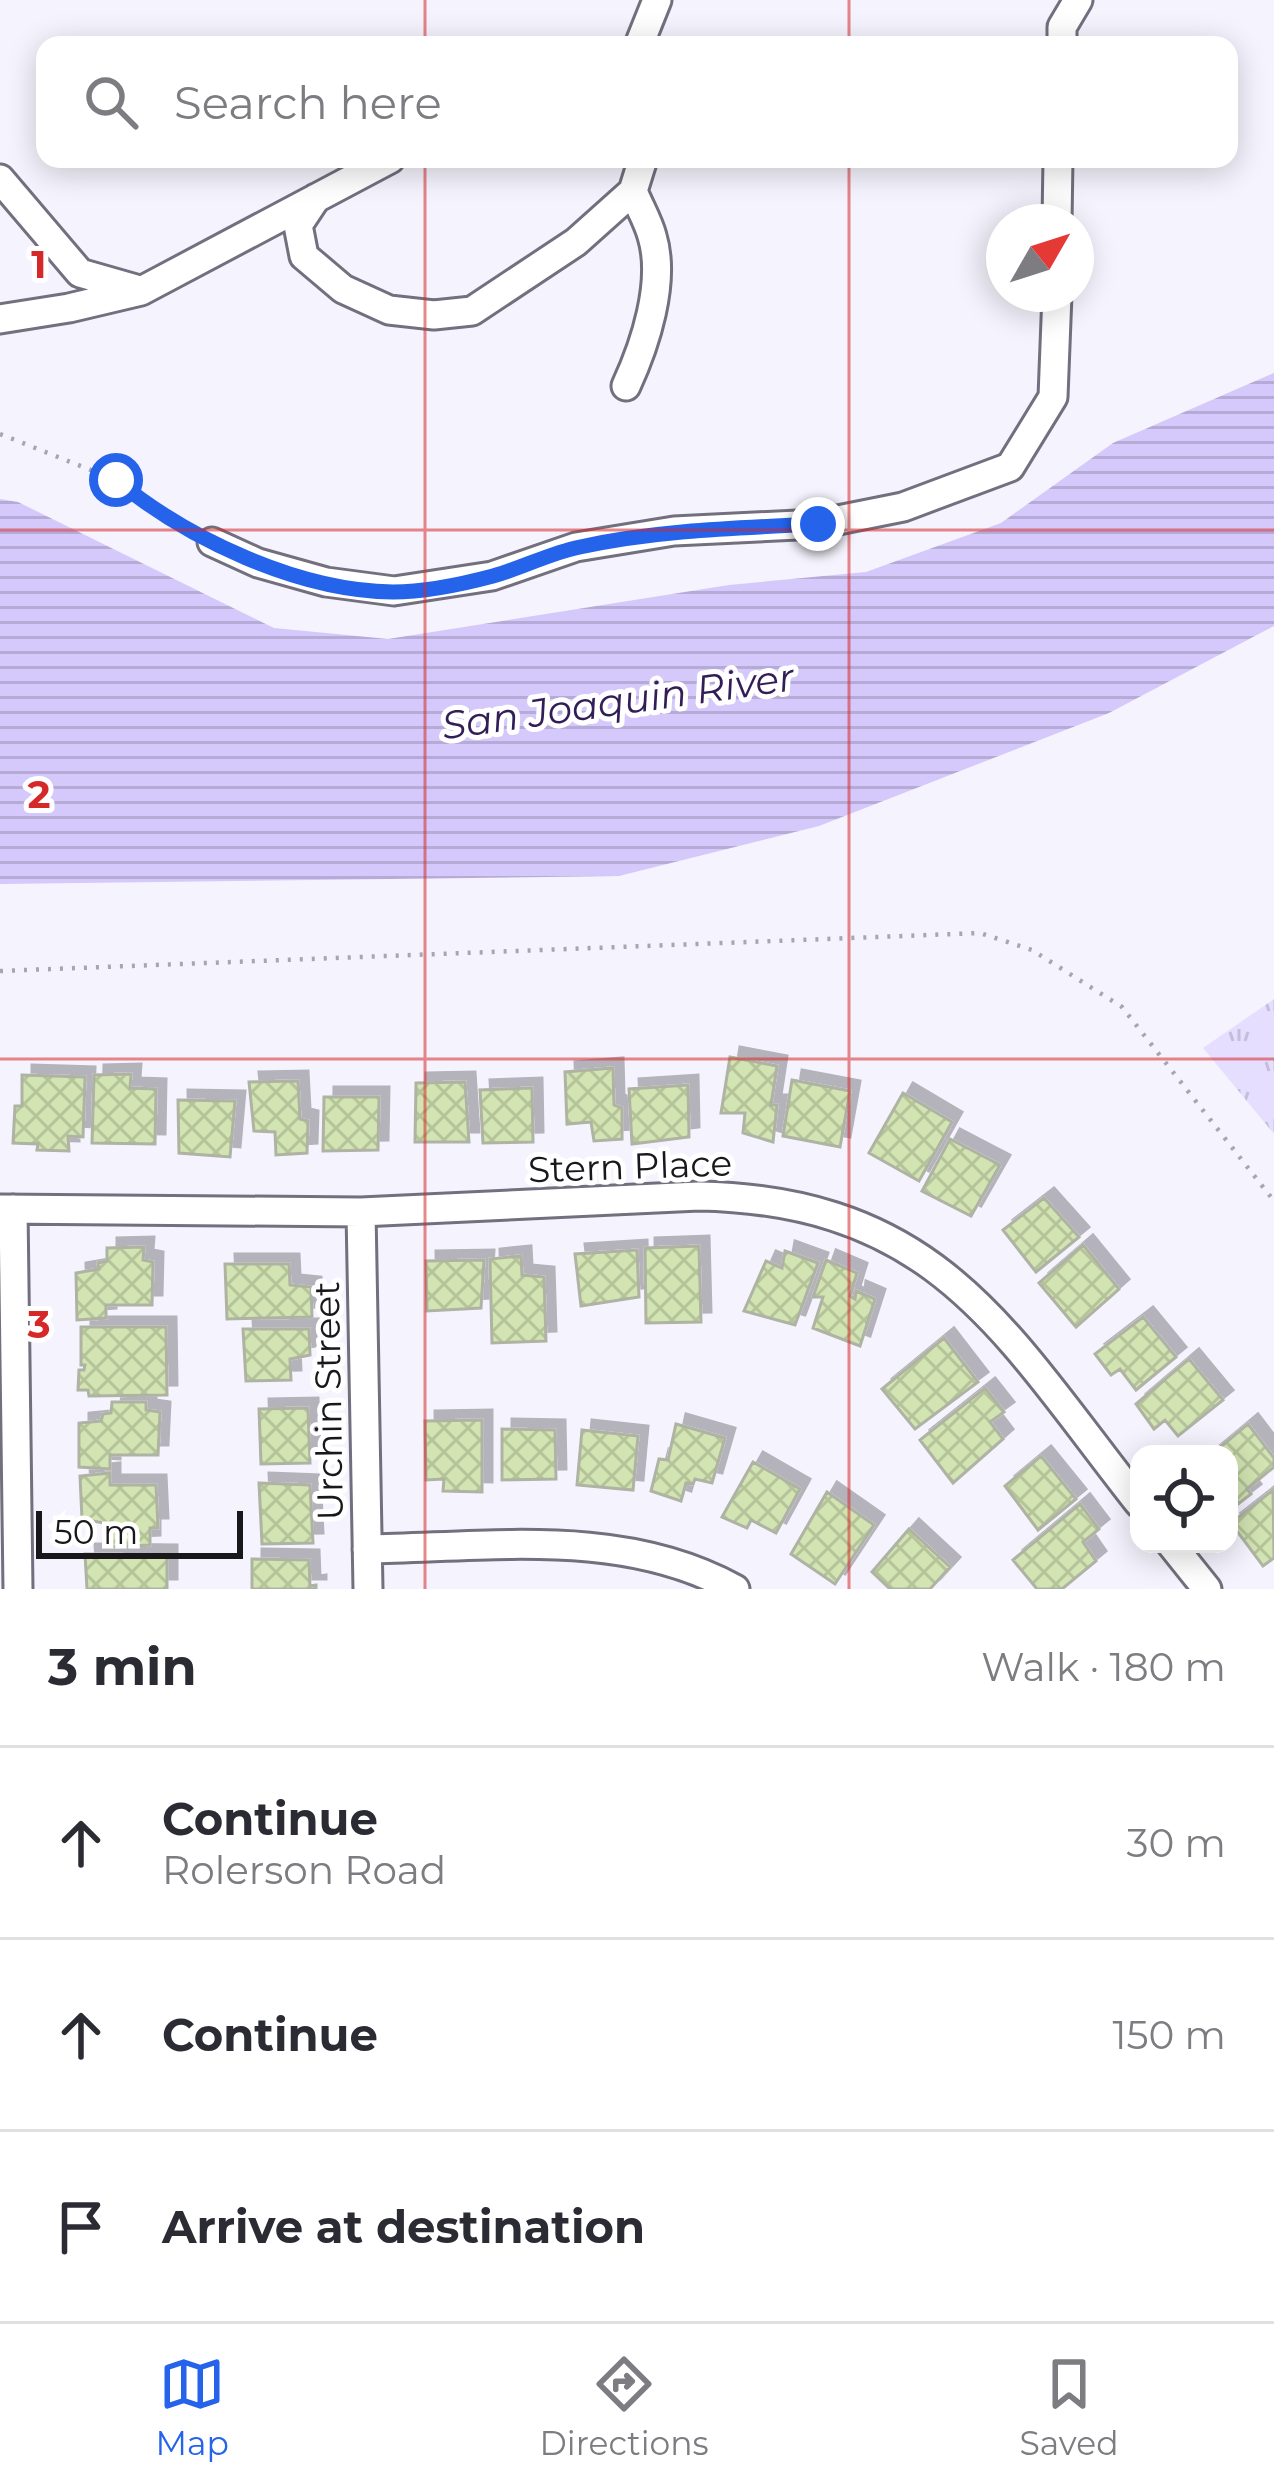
<!DOCTYPE html>
<html lang="en">
<head>
<meta charset="utf-8">
<style>
  body { margin:0; font-family:Montserrat,sans-serif; background:#f7f7f7; color:#2b2b33 }
  .controls { position:absolute; right:36px; bottom:36px; display:grid; overflow:hidden; border-radius:24px; box-shadow:0 6px 30px #0003 }
  .controls button { width:108px; height:108px; display:grid; place-items:center; padding:0; border:0; border-bottom:3px solid #e1e1e2; background:#fff; color:#2b2b33; font:60px sans-serif }
  .compass { position:absolute; left:986px; top:204px; width:108px; height:108px; border-radius:50%; background:#fff; box-shadow:0 6px 30px #0003; rotate:51deg }
  .scale { position:absolute; left:36px; bottom:30px; width:207px; box-sizing:border-box; padding-left:12px; border:6px solid #18171c; border-top:0; font-size:33px; line-height:42px; white-space:nowrap; color:#18171c; -webkit-text-stroke:9px #fff; paint-order:stroke }
  .stop { position:absolute; width:36px; height:36px; margin:-27px; border:9px solid #2563eb; border-radius:50%; background:#fff }
  .stop.end { background:#2563eb; border-color:#fff; box-shadow:0 3px 12px #0008 }
  .list { margin:0; padding:0; list-style:none }
  h2 { display:flex; justify-content:space-between; align-items:center; height:156px; margin:0; padding:0 48px; font-size:51px }
  h2 small { font-size:39px; font-weight:400; color:#7c7c81 }
  .list li { display:grid; grid-template-columns:78px 1fr auto; gap:36px; align-items:center; box-sizing:border-box; height:192px; padding:0 48px; border-top:3px solid #e1e1e2 }
  .list b { display:block; font-size:45px; white-space:nowrap }
  .list p { margin:0; font-size:39px; white-space:nowrap; color:#7c7c81 }
  .list em { font-size:39px; font-style:normal; color:#7c7c81 }
  .icon { flex:none; width:66px; height:66px; fill:none; stroke:currentColor; stroke-width:2; stroke-linecap:round; stroke-linejoin:round }
  .map { position:relative; flex:none; width:1274px; height:1589px; overflow:hidden }
  .search { position:absolute; background:#fff; box-shadow:0 6px 30px #0003; left:36px; right:36px; top:36px; height:132px; display:flex; align-items:center; gap:30px; box-sizing:border-box; padding:0 42px; border-radius:24px; color:#7c7c81; font-size:45px }
  .sheet { height:732px; background:#fff }
  nav { display:flex; justify-content:space-around; align-items:center; box-sizing:border-box; height:168px; border-top:3px solid #e1e1e2; background:#fff; font-size:33px; color:#7c7c81 }
  nav a { display:grid; justify-items:center; gap:6px }
  nav .on { color:#2563eb }
  .map>svg:first-child { display:block }
</style>
</head>
<body>
<div class="map">
<svg width="1274" height="1589" viewBox="0 0 1274 1589">
  <defs>
    <pattern id="grass-tufts" width="24" height="20" patternUnits="userSpaceOnUse" patternTransform="scale(3)"><rect width="24" height="20" fill="#e6deff"/><path d="M3 7l-1-3M5 7V3M7 7l1-3M15 17l-1-3M17 17v-4M19 17l1-3" fill="none" stroke="#c5beda"/></pattern>
    <pattern id="water-rules" width="6" height="5" patternUnits="userSpaceOnUse" patternTransform="scale(3)"><rect width="6" height="5" fill="#d5c8fa"/><path d="M0 2.5h6" fill="none" stroke="#b6abd6"/></pattern>
    <pattern id="building-cross-hatch" width="8" height="8" patternUnits="userSpaceOnUse" patternTransform="scale(3)"><rect width="8" height="8" fill="#d2e4b2"/><path d="M0 0l8 8M0 8l8-8" fill="none" stroke="#b4c398"/></pattern>
    <filter id="shadow"><feDropShadow dx="10" dy="-10" stdDeviation="0" flood-color="#0004"/></filter>
  </defs>
  <rect width="100%" height="100%" fill="#f5f3fd"/>
  <path fill="url(#grass-tufts)" d="M1274 999V1134L1203 1048Z"/>
  <path fill="url(#water-rules)" d="M1274 373V626L1109 713 819 826 619 876 0 884V499L18 502 274 628 388 639 729 585 866 572 1001 523 1113 443Z"/>
  <path fill="url(#building-cross-hatch)" stroke="#aeb3a4" stroke-width="3" filter="url(#shadow)" d="M730 1057 777 1066 771 1105H777L773 1142 743 1133 745 1113H721Z
    M613 1068 614 1105 622 1108V1139L594 1141 591 1122 567 1124 565 1072Z
    M131 1074 130 1088 156 1089 155 1144 92 1143 94 1075Z
    M22 1075 85 1077 83 1137 68 1136 69 1151 37 1150 38 1144 13 1143 15 1106H22Z
    M792 1080 850 1091 840 1147 783 1136Z
    M298 1081 300 1119 308 1121 307 1153 276 1155 275 1132 254 1131 249 1082Z
    M465 1082 469 1142H415L416 1083Z
    M688 1085 689 1137 632 1144 629 1089Z
    M532 1088 533 1142 483 1143 480 1090Z
    M903 1093 952 1122 919 1181 869 1153Z
    M324 1097H379L378 1150 323 1151Z
    M178 1100 235 1101 230 1157 179 1153Z
    M950 1139 1000 1165 971 1216 922 1191Z
    M1044 1198 1079 1237 1036 1272 1003 1230Z
    M1083 1245 1119 1289 1076 1327 1039 1283Z
    M699 1246 701 1322 646 1323 645 1248Z
    M144 1247 143 1260 153 1262 152 1305H106V1318L77 1320 76 1273 99 1269 98 1263 107 1261V1248Z
    M637 1250 639 1297 581 1306 575 1254Z
    M785 1251 818 1263 795 1325 744 1311 766 1261 782 1268Z
    M521 1256 522 1275 544 1277 546 1341 492 1343 490 1259Z
    M484 1260 481 1308 427 1311 426 1261Z
    M826 1260 857 1273 850 1296 855 1299 856 1291 875 1299 860 1346 813 1328 823 1297H813Z
    M225 1264H289L290 1285 311 1287 312 1317 227 1319Z
    M1143 1317 1176 1357 1136 1390 1120 1369 1111 1375 1095 1354Z
    M81 1327H166L167 1395 89 1396 88 1390H78L79 1370H84L85 1365H81Z
    M243 1329H309L310 1355 290 1359 291 1380 246 1381Z
    M944 1338 978 1382 915 1429 882 1389Z
    M1189 1359 1223 1400 1178 1436 1165 1420 1154 1429 1136 1404Z
    M985 1388 1004 1412 990 1422 1003 1439 953 1483 920 1440Z
    M112 1402H146V1410L160 1412 158 1455H110V1469L79 1467V1423L101 1421 103 1414 111 1413Z
    M308 1408 310 1463 261 1464 259 1409Z
    M482 1420V1492L443 1491 444 1479 426 1480 425 1421Z
    M676 1424 725 1438 712 1483 695 1479 693 1484 686 1483 681 1501 651 1491 659 1459 668 1460Z
    M1248 1424 1274 1458V1467L1247 1489 1251 1494 1229 1511V1454H1212Z
    M502 1429 555 1430 556 1479 502 1480Z
    M582 1430 638 1436 633 1490 577 1485Z
    M1041 1456 1076 1499 1038 1530 1005 1486Z
    M753 1462 800 1489 776 1533 751 1520 747 1528 722 1517Z
    M110 1473V1485H156L158 1528H150V1545L112 1547V1532L104 1533V1523L82 1519 80 1476Z
    M259 1483 310 1485 313 1543 262 1544Z
    M1273 1490 1274 1558 1263 1566 1231 1523Z
    M827 1492 874 1525 835 1584 791 1554Z
    M1080 1504 1099 1529 1083 1542 1096 1561 1062 1589H1037L1013 1560Z
    M909 1529 950 1567 930 1589H890L872 1572Z
    M85 1554 167 1555V1589H87Z
    M252 1559 309 1560 310 1586 316 1585V1589H252Z"/>
  <g fill="none" stroke-linecap="round" stroke-linejoin="round">
    <g stroke="#736f7e" stroke-width="33">
      <path id="minor" d="M639 45 657 0
        M1062 45V27L1078 0
        M0 179 80 273 136 289
        M316 198 298 225 304 256 343 289 389 310 434 315 472 311 576 242 633 191 643 159
        M1057 222 1058 159
        M0 319 69 308 141 291 390 159
        M626 386C645 345 666 282 652 236 648 221 639 206 633 191
        M212 542 258 563 326 582 394 591 492 576 576 547 674 531 818 524 903 507 1010 467 1053 397 1057 294
        M0 1209 361 1212 699 1196C939 1201 1005 1333 1139 1503
        M13 1209 18 1589
        M361 1212 368 1589
        M1171 1544 1207 1589
        M367 1549C491 1547 623 1527 735 1589"/>
    </g>
    <path stroke="#a7a5ae" stroke-width="4.5" stroke-dasharray="3 9" stroke-linecap="butt" d="M0 434 116 480 187 528
      M0 971 980 933 1032 950 1122 1007 1274 1201"/>
    <use href="#minor" stroke="#fff" stroke-width="27"/>
  </g>
  <g fill="none" stroke-linecap="round" stroke-linejoin="round">
    <path stroke="#2563eb" stroke-width="15" d="M116 480C188 539 298 591 393 592 424 592 463 584 493 576 522 568 550 553 580 547 658 530 738 528 818 524"/>
  </g>
  <path fill="none" stroke="#d62828" stroke-width="3" stroke-opacity="0.55" d="M425 0V45M849 0V45M425 159V1589M849 159V1589M0 530H1274M0 1059H1274"/>
  <g text-anchor="middle" dominant-baseline="central" stroke-width="10" stroke-linejoin="round" paint-order="stroke">
    <g font-size="36" fill="#18171c" stroke="#fff">
      <text transform="translate(630 1166) rotate(-2)">Stern Place</text>
      <text transform="translate(328 1401) rotate(-91)">Urchin Street</text>
    </g>
    <g font-size="39" font-style="italic" fill="#321d57" stroke="#fff">
      <text transform="translate(618 701) rotate(-8)">San Joaquin River</text>
    </g>
  </g>
  <g font-size="39" text-anchor="middle" font-weight="bold" fill="#d62828" stroke="#fff" stroke-width="10" stroke-linejoin="round" paint-order="stroke">
    <text x="39" y="278">1</text>
    <text x="39" y="808">2</text>
    <text x="39" y="1338">3</text>
  </g>
</svg>
<div class="controls">
<button><svg class="icon" aria-label="locate" viewBox="0 0 24 24"><circle cx="12" cy="12" r="6"/><path d="M12 2v4M12 18v4M2 12h4M18 12h4"/></svg></button>
</div>
<svg class="compass" viewBox="-18 -18 36 36"><path d="M0-13l5 13h-10z" fill="#e53935"/><path d="M0 13l5-13h-10z" fill="#7c7c81"/></svg>
<div class="scale">50 m</div>
<div class="stop" style="left:116px;top:480px"></div>
<div class="stop end" style="left:818px;top:524px"></div>
<div class="search"><svg class="icon" aria-label="search" viewBox="0 0 24 24"><circle cx="10" cy="10" r="6"/><path d="M15 15l6 6"/></svg>Search here</div>
</div>
<section class="sheet">
<h2>3 min<small>Walk · 180 m</small></h2>
<ul class="list">
<li><svg class="icon" aria-label="ahead" viewBox="0 0 24 24"><path d="M12 20V5M6 11l6-6 6 6"/></svg><div><b>Continue</b><p>Rolerson Road</p></div><em>30 m</em></li>
<li><svg class="icon" aria-label="ahead" viewBox="0 0 24 24"><path d="M12 20V5M6 11l6-6 6 6"/></svg><div><b>Continue</b></div><em>150 m</em></li>
<li><svg class="icon" aria-label="arrive" viewBox="0 0 24 24"><path d="M6 21V4h12l-3 4 3 4H6"/></svg><div><b>Arrive at destination</b></div></li>
</ul>
</section>
<nav>
<a class="on"><svg class="icon" aria-label="map" viewBox="0 0 24 24"><path d="M3 6l6-2 6 2 6-2v14l-6 2-6-2-6 2zM9 4v14M15 6v14"/></svg>Map</a>
<a><svg class="icon" aria-label="directions" viewBox="0 0 24 24"><path d="M12 3l9 9-9 9-9-9zM9 14v-3h6M13 9l2 2-2 2"/></svg>Directions</a>
<a><svg class="icon" aria-label="saved" viewBox="0 0 24 24"><path d="M7 4h10v16l-5-4-5 4z"/></svg>Saved</a>
</nav>
</body>
</html>
